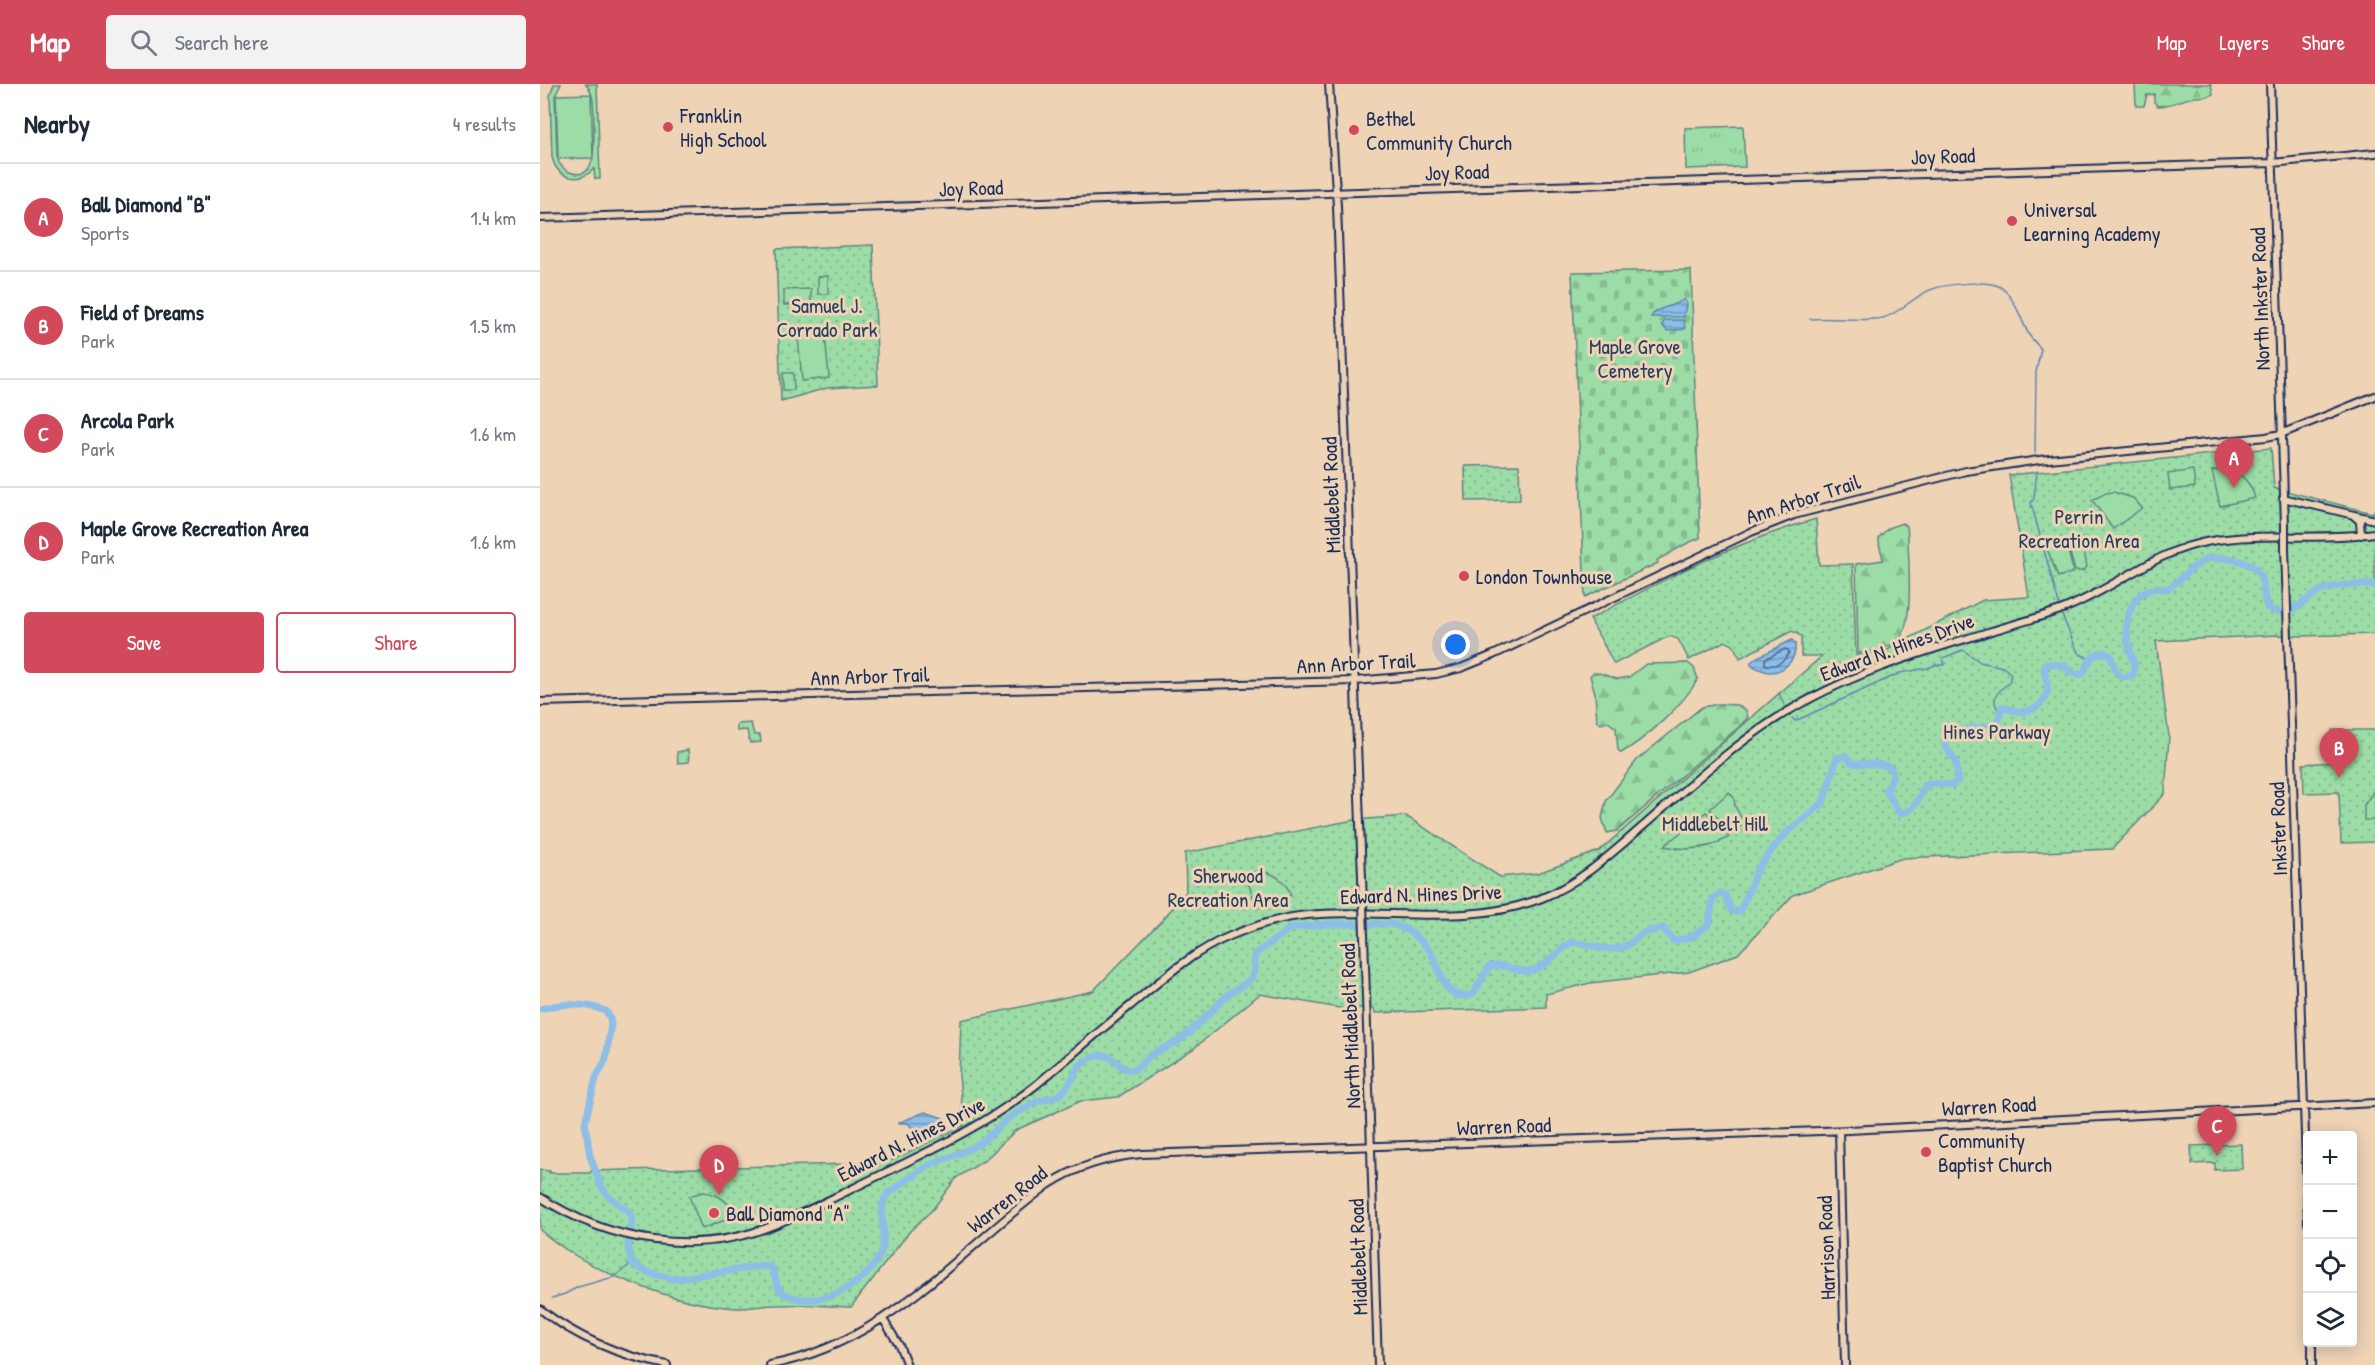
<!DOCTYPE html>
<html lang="en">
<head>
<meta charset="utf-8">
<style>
  body { margin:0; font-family:"Patrick Hand",sans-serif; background:#f2f2f3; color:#1f2937 }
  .controls { position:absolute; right:18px; bottom:18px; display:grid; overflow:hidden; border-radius:6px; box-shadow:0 3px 15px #0003 }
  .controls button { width:54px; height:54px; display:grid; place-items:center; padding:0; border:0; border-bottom:2px solid #e0e1e3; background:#fff; color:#1f2937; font:30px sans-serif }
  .you { position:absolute; left:916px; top:561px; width:21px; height:21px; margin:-15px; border:4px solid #fff; border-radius:50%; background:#1a73e8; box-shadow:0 0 0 9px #1a73e833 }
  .badge { display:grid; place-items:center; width:39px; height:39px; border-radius:50%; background:#d1495b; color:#fff; font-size:20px; font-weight:700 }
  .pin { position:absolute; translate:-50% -50px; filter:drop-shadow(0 2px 3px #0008) }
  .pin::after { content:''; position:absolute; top:32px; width:21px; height:18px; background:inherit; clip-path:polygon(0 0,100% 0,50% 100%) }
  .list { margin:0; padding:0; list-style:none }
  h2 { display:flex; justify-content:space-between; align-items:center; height:78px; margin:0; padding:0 24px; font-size:26px }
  h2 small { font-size:20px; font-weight:400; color:#747a83 }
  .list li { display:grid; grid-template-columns:39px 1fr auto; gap:18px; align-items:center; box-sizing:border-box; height:108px; padding:0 24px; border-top:2px solid #e0e1e3 }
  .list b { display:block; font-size:22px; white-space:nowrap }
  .list p { margin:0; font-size:20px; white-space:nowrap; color:#747a83 }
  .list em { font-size:20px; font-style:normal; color:#747a83 }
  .actions { display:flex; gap:12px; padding:18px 24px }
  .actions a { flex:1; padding:14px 0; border:2px solid #d1495b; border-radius:6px; text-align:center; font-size:21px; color:#d1495b }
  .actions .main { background:#d1495b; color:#fff }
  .icon { flex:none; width:33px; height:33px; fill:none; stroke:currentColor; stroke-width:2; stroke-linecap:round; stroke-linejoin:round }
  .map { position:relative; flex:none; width:1835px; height:1281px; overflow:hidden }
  header { display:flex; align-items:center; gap:36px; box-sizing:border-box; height:84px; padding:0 30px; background:#d1495b; color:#fff }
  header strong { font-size:28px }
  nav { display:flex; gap:33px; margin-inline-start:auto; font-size:21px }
  .search { width:420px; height:54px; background:#f2f2f3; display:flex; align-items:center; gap:15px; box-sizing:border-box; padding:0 21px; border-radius:6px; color:#747a83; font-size:22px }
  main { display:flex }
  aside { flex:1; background:#fff }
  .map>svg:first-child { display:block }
</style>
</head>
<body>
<header>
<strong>Map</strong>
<div class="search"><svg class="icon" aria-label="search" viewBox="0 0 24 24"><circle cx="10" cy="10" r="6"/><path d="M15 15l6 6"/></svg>Search here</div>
<nav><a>Map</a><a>Layers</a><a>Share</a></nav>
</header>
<main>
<aside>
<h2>Nearby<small>4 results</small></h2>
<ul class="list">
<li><span class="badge">A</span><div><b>Ball Diamond &quot;B&quot;</b><p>Sports</p></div><em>1.4 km</em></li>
<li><span class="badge">B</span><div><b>Field of Dreams</b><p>Park</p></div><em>1.5 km</em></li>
<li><span class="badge">C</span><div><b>Arcola Park</b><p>Park</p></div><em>1.6 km</em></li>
<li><span class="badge">D</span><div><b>Maple Grove Recreation Area</b><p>Park</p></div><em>1.6 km</em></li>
</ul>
<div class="actions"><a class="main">Save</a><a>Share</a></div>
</aside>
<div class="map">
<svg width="1835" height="1281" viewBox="0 0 1835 1281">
  <defs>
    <pattern id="grass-tufts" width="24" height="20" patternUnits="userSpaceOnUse" patternTransform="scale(1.5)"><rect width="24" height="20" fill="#9cdca6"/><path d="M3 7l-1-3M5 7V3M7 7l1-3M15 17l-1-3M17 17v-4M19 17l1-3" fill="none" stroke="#86bd91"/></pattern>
    <pattern id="forest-firs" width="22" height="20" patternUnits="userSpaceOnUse" patternTransform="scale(1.5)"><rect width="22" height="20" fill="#9cdca6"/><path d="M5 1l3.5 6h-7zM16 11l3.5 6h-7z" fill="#86bd91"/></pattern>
    <pattern id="cemetery-stones" width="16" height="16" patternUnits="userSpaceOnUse" patternTransform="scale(1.5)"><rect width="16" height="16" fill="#9cdca6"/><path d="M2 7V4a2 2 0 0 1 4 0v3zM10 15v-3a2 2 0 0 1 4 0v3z" fill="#86bd91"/></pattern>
    <pattern id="park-dots" width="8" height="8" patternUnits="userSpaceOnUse" patternTransform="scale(1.5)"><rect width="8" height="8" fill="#9cdca6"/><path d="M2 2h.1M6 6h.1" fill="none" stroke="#86bd91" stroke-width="1.8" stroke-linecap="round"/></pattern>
    <pattern id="water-rules" width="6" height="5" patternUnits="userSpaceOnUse" patternTransform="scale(1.5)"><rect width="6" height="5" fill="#8cbee8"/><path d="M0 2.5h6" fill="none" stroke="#729bbf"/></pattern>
  </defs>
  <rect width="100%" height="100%" fill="#eed3b5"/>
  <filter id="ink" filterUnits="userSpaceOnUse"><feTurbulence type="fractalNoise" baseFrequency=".0167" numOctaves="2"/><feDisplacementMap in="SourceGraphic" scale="12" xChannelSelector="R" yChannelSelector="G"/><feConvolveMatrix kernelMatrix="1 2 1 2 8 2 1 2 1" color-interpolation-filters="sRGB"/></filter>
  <g filter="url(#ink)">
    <path fill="url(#grass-tufts)" stroke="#5c8682" stroke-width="1.5" d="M1203 42 1205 83 1146 85 1145 44Z"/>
    <path fill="url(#forest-firs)" stroke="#5c8682" stroke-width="1.5" d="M1595 0H1671L1673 10C1667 14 1661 12 1653 13 1640 16 1635 21 1618 22L1614 18V10L1607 11 1604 22H1596Z
      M1362 439 1367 442 1368 453C1368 476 1375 540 1358 556 1349 565 1331 567 1318 569L1316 480 1343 476C1342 467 1338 462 1339 453L1349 444Z
      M1148 579 1154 584 1158 595C1143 621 1107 654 1081 669L1078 666 1076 644 1068 638 1061 640 1057 637 1055 609 1050 592 1053 589H1059L1077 595 1089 593 1106 580Z
      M1180 620 1197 621 1206 626 1208 633 1200 642 1077 747 1067 749 1062 734 1066 717 1097 676 1162 623Z"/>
    <path fill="url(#cemetery-stones)" stroke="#5c8682" stroke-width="1.5" d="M1151 186 1160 454C1144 459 1132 469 1117 476L1118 479 1045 513 1032 188Z"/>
    <path fill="url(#park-dots)" stroke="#5c8682" stroke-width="1.5" d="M333 161 338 301 287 304 241 317 236 165Z
      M1731 364 1734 404 1832 429 1835 426V550L1760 552 1739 551 1616 557 1629 652 1625 710 1572 765 1363 774 1253 811 1198 870 1149 888 1050 899 1006 910V923L835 929 834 924H819L816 927 720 910 653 965 578 1013 541 1017 476 1046 445 1076 416 1094 393 1125 370 1147 311 1223C287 1222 262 1220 238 1221 225 1221 211 1224 197 1224 133 1220 48 1188 0 1146V1086L10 1087V1089H50L51 1087 346 1079 424 1041 419 992 421 936 553 907 623 835 646 808 645 769 814 736 866 732 960 793 998 789 1059 767 1282 572H1261V552L1252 547 1200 574 1193 561 1185 557 1149 576 1138 555 1129 552 1074 580 1050 535C1122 496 1197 457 1276 435L1279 481 1313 480 1316 571 1343 568 1443 516 1489 513 1469 391Z
      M979 381 980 416 926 417 925 382Z
      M211 639 214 651H220L221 658 210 659 207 646 197 647V640Z
      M1792 646H1835V758L1801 759 1799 708 1764 709 1763 680 1794 678Z
      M148 666 149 678 138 679 137 668Z
      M1701 1060 1702 1085 1675 1086V1079L1652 1080 1651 1062Z"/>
    <path fill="#9cdca6" stroke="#5c8682" stroke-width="1.5" d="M14 0H21L15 12 17 71 19 79 25 86C57 102 54 64 54 45 53 31 56 11 46 0H57L60 95H55L54 85C39 100 17 95 12 73L10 12Z
      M51 10 53 74 18 75 16 11Z
      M288 192V210H278V193Z
      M271 205V220L244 221V206Z
      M285 251 289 294 262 297 258 253Z
      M243 289H253L254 306H243Z
      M1653 386 1655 403 1630 406 1628 390Z
      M1680 386C1698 386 1710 396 1715 414L1680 422 1672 387Z
      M1573 408 1593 414 1602 424 1573 445 1552 416 1566 409Z
      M1539 454 1542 455 1547 483 1542 487H1535L1527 458Z
      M1522 457 1526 459 1533 486 1531 489 1518 493 1506 462Z
      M1835 705V736H1824V721Z
      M1189 708 1194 714 1195 722 1204 739 1192 750 1170 725Z
      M1166 728 1189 753C1169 766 1147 767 1124 762Z
      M719 787C735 789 745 796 751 811L717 824 705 790Z
      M163 1108C179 1110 189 1117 195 1132L162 1145 149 1112Z"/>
    <path fill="url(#water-rules)" stroke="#5f85b1" stroke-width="1.5" d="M1144 215 1146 219 1144 233H1111C1117 222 1133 224 1144 215Z
      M1125 236H1144L1145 245 1127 247 1122 241Z
      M1252 556 1255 559C1257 574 1246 588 1230 588 1224 588 1217 584 1211 581V578L1216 574Z
      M385 1028 403 1034 408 1038 406 1046 395 1053 389 1048C372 1049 379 1052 368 1039H358Z"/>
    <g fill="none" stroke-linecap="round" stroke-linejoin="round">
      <path stroke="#486895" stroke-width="1.5" d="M1245 565 1248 566 1249 569C1244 578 1234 584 1225 580V575Z"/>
      <path stroke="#5f85b1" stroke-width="1.5" d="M1270 235C1292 233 1323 238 1343 234 1358 230 1375 212 1390 206 1404 200 1450 195 1462 204 1476 216 1481 236 1489 251 1493 257 1497 260 1501 265L1496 288 1495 369
        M1497 387 1494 414 1491 419 1519 520
        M1522 531 1538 569 1550 575
        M1239 609 1244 621
        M1252 634 1255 637 1360 589 1388 584 1395 581H1405L1403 574 1423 566 1440 578 1463 583 1471 590 1469 599C1459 606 1449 615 1459 626
        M12 1214 25 1210 38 1203 74 1193 92 1179"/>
      <path stroke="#8cbee8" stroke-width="7" d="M0 925C21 919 45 919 66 927L70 934 71 940 66 975 56 994 45 1039 50 1072 62 1104 67 1111 89 1128 92 1136 88 1162 92 1179 107 1188 133 1195 222 1182 231 1183C237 1192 234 1204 245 1210 278 1228 331 1199 342 1166 347 1149 337 1129 346 1112 347 1109 384 1084 390 1081 406 1073 424 1070 440 1059 453 1050 464 1035 478 1028 485 1024 492 1020 498 1017 506 1015 513 1015 520 1010 533 1002 533 983 548 976 574 961 576 987 592 986 598 986 601 979 606 975 616 966 630 963 641 955 659 941 674 923 691 908 699 903 707 901 713 892 717 886 714 877 715 870L751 844 788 840H851C866 843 880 854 889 866 903 884 900 920 933 910L949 883C963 878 974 888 988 887 1007 885 1016 866 1032 858 1048 859 1065 868 1080 864 1089 862 1093 857 1100 851 1106 847 1116 846 1123 844L1133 857 1152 853 1169 840 1173 814 1181 810 1185 811 1191 826 1196 828 1201 826 1217 785 1245 750 1283 719 1297 674 1306 672 1312 679C1328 682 1369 672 1346 706L1359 729C1379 729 1377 709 1388 699L1413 701 1418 696 1416 679 1405 661 1406 653C1421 640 1442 648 1458 638L1462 623C1467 624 1471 626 1476 627 1497 630 1512 614 1506 594 1505 587 1502 586 1506 580L1524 581 1530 588 1538 591 1544 589C1548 577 1557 562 1571 572 1575 585 1576 597 1593 591 1597 580 1590 570 1588 559 1583 532 1594 499 1627 505 1641 497 1651 481 1667 475 1675 472 1682 474 1690 475 1742 482 1711 524 1736 527 1758 531 1766 511 1785 505 1801 500 1818 501 1835 501"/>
      <g stroke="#1b2f5e" stroke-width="10">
        <path id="secondary" d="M789 0 797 122 823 820
          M1730 0 1745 441
          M0 134 1732 79 1835 69
          M1743 414 1835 436
          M1814 432 1820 437 1821 451
          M1745 465 1768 1139
          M0 618 815 597 896 590 921 584 953 571 1211 448 1254 431 1426 387 1499 376 1726 353 1741 350 1835 312
          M824 851 838 1281
          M1299 1047 1305 1281
          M0 1113C69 1158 156 1173 234 1141 269 1127 303 1109 336 1093 392 1066 447 1040 496 1001 527 975 558 948 590 922 621 896 652 868 690 852 712 843 735 835 759 832 839 822 925 845 1002 814 1041 798 1071 770 1102 743 1146 705 1188 665 1237 634 1304 591 1379 569 1455 546 1478 539 1501 533 1523 525 1575 505 1615 466 1671 457 1725 448 1781 457 1835 449
          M0 1225C37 1254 81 1272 127 1281
          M343 1235 359 1261 367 1281
          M1772 1258V1281
          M230 1281C348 1259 416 1169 508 1101 537 1082 568 1073 602 1070L1309 1046 1835 1019"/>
      </g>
      <use href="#secondary" stroke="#eed3b5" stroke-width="6"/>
      <g stroke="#1b2f5e" stroke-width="10" stroke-linecap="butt">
        <path id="secondary-bridge" d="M1745 441V465
          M823 820 824 851"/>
      </g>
      <use href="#secondary-bridge" stroke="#eed3b5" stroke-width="6"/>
    </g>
  </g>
  <g fill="#d1495b" stroke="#eed3b5" stroke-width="2">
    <circle cx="128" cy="43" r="6"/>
    <circle cx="814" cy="46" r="6"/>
    <circle cx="1472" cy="137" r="6"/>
    <circle cx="924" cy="492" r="6"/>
    <circle cx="1386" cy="1068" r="6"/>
    <circle cx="174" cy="1129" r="6"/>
  </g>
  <g text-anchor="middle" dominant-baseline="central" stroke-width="6" stroke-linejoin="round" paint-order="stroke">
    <g font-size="21" fill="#1b2f5e" stroke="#eed3b5" text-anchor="start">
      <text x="140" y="31">Franklin<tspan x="140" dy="24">High School</tspan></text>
      <text x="826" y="34">Bethel<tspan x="826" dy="24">Community Church</tspan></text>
      <text x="1484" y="125">Universal<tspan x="1484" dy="24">Learning Academy</tspan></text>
      <text x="936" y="492">London Townhouse</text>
      <text x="1398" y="1056">Community<tspan x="1398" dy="24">Baptist Church</tspan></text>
      <text x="186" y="1129">Ball Diamond "A"</text>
    </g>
    <g font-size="21" fill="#1b2f5e" stroke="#eed3b5">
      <text transform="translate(1403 72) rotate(-2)">Joy Road</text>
      <text transform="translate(917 88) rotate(-2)">Joy Road</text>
      <text transform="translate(431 104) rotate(-2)">Joy Road</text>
      <text transform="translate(1720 215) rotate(-92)">North Inkster Road</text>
      <text transform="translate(791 411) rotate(-92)">Middlebelt Road</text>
      <text transform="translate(1263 415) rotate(-18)">Ann Arbor Trail</text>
      <text transform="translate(1357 563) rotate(-20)">Edward N. Hines Drive</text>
      <text transform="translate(816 579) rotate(-3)">Ann Arbor Trail</text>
      <text transform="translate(330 592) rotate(-2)">Ann Arbor Trail</text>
      <text transform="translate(1738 745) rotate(-92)">Inkster Road</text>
      <text transform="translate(881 810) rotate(-2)">Edward N. Hines Drive</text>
      <text transform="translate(810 942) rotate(-92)">North Middlebelt Road</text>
      <text transform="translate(1449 1022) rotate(-3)">Warren Road</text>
      <text transform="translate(964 1042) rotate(-2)">Warren Road</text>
      <text transform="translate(371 1055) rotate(-27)">Edward N. Hines Drive</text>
      <text transform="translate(467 1115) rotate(-38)">Warren Road</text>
      <text transform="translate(1286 1164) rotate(-92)">Harrison Road</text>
      <text transform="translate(818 1173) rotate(-92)">Middlebelt Road</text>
    </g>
    <g font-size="21" fill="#284065" stroke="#eed3b5">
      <text x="287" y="221">Samuel J.<tspan x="287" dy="24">Corrado Park</tspan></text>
      <text x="1095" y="262">Maple Grove<tspan x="1095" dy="24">Cemetery</tspan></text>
      <text x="1539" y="432">Perrin<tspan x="1539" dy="24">Recreation Area</tspan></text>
      <text x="1457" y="647">Hines Parkway</text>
      <text x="1175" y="739">Middlebelt Hill</text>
      <text x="688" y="791">Sherwood<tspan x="688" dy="24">Recreation Area</tspan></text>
    </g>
  </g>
</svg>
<div class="controls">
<button>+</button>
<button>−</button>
<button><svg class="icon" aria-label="locate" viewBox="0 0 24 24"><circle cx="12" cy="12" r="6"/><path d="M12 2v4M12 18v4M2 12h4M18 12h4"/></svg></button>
<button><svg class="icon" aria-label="layers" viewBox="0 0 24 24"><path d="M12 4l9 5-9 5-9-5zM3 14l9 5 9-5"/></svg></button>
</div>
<div class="you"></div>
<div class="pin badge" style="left:1694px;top:404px">A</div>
<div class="pin badge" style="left:1799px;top:694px">B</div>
<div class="pin badge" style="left:1677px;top:1072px">C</div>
<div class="pin badge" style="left:179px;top:1111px">D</div>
</div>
</main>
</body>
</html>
